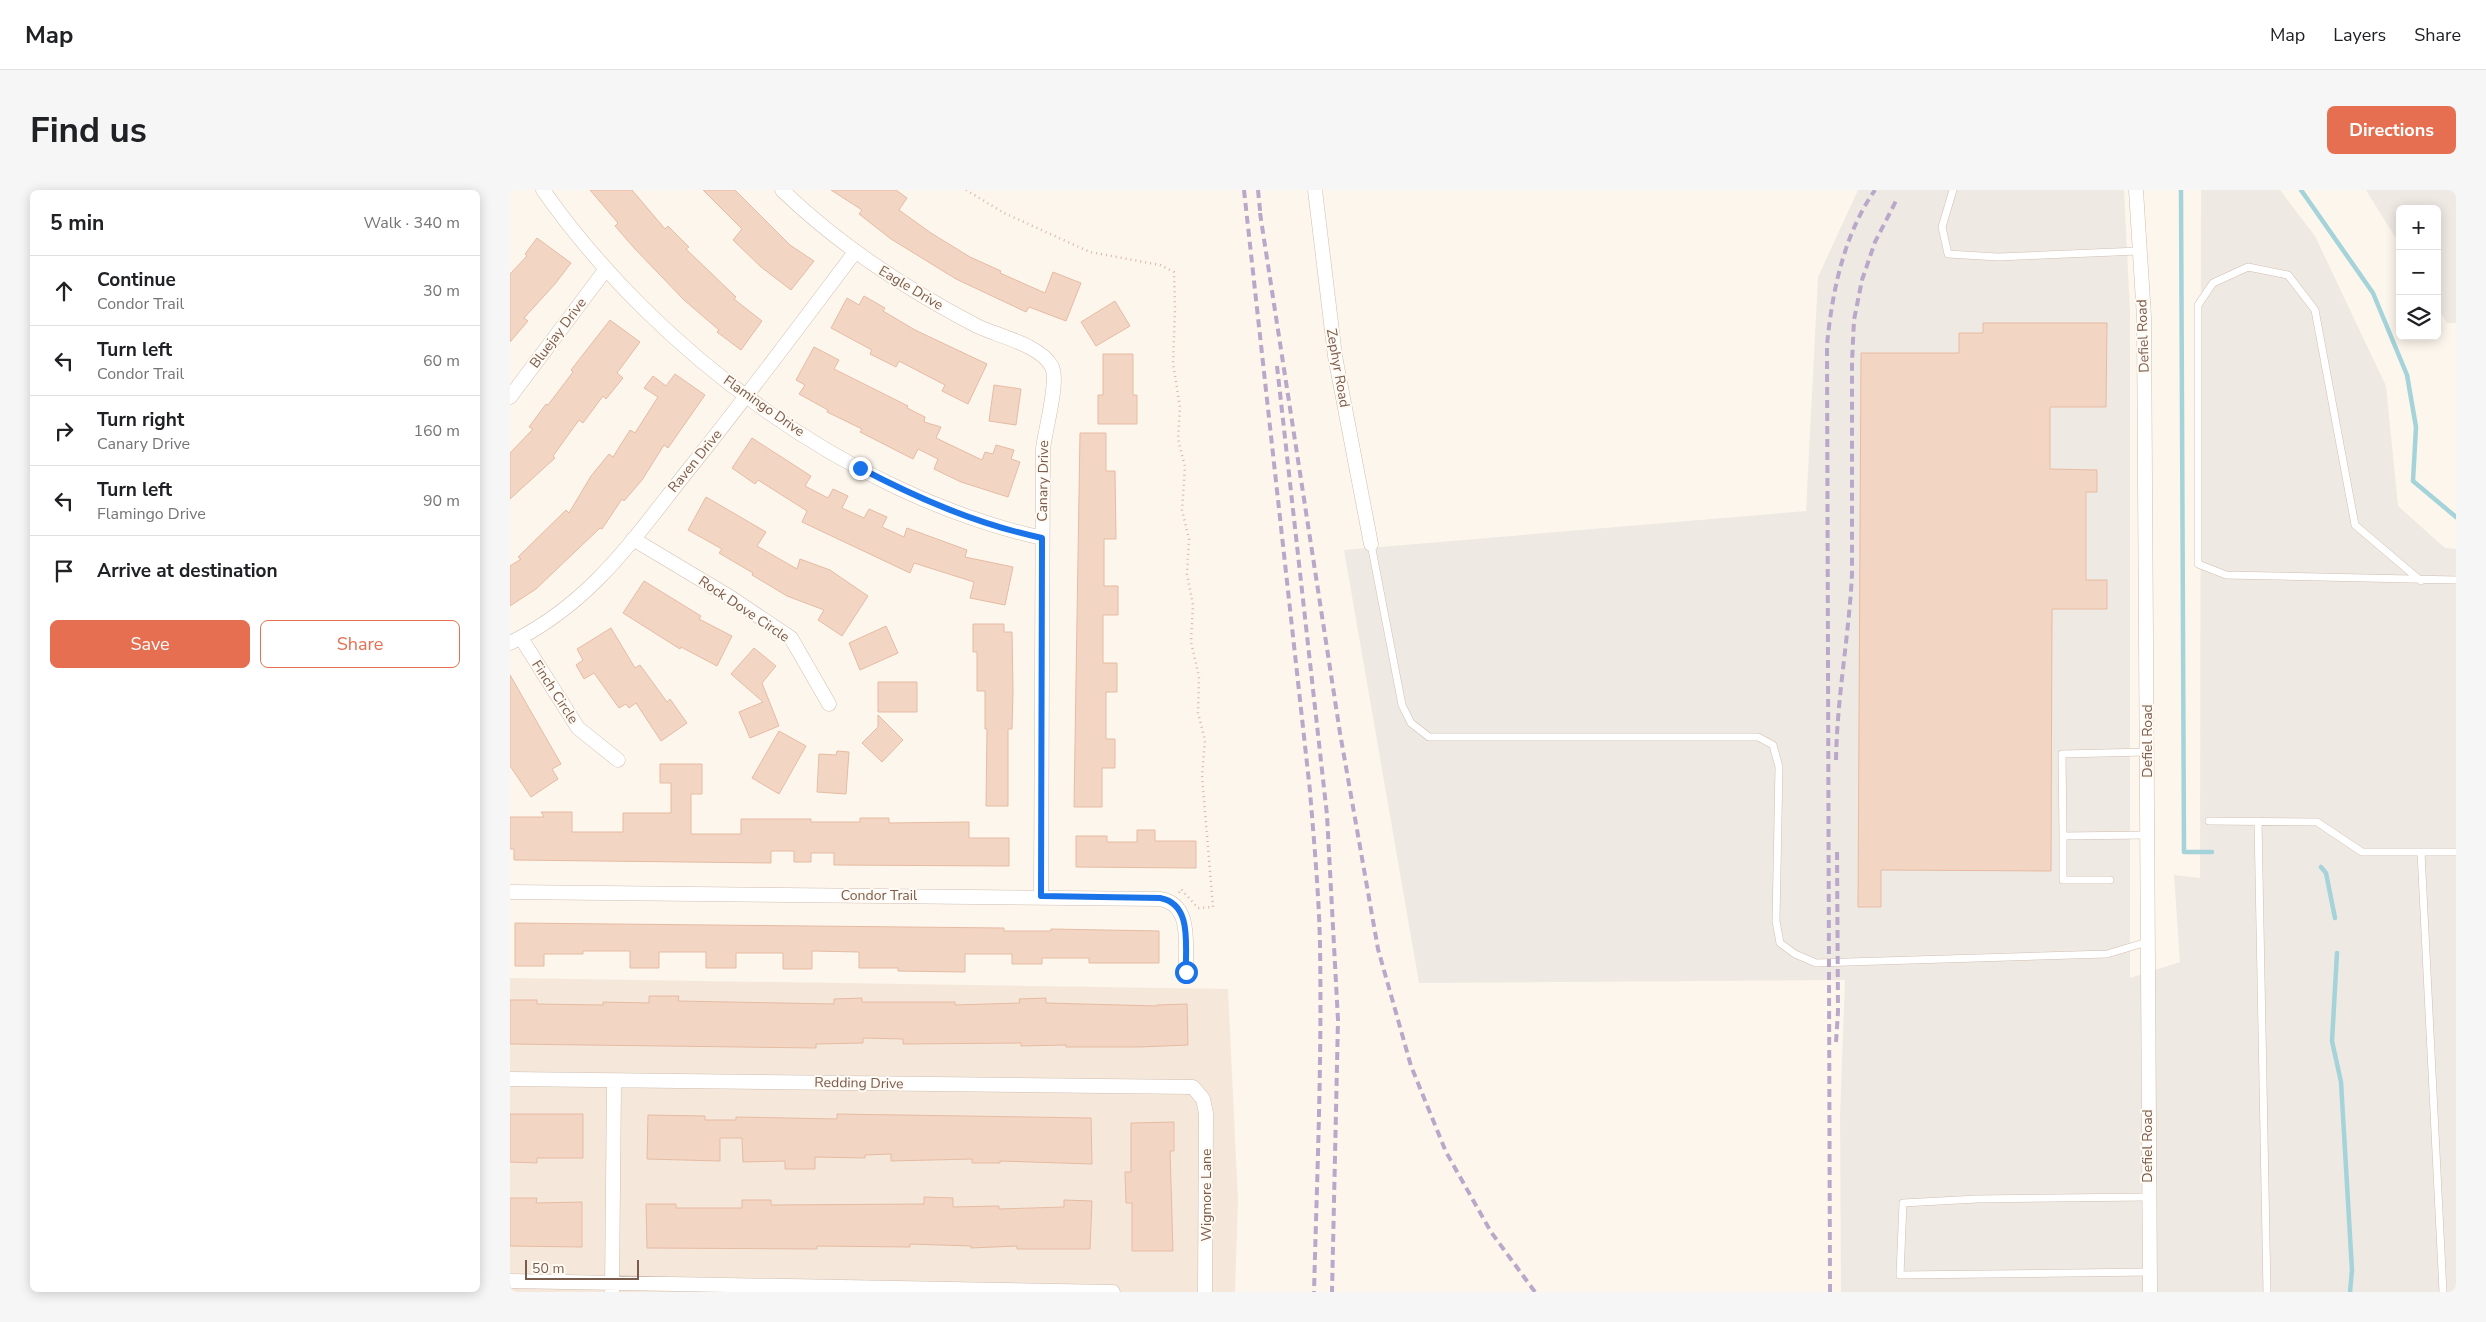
<!DOCTYPE html>
<html lang="en">
<head>
<meta charset="utf-8">
<style>
  body { margin:0; font-family:"Nunito Sans",sans-serif; background:#f6f6f6; color:#202124 }
  .controls { position:absolute; right:15px; top:15px; display:grid; overflow:hidden; border-radius:8px; box-shadow:0 2px 12px #0003 }
  .controls button { width:45px; height:45px; display:grid; place-items:center; padding:0; border:0; border-bottom:1px solid #e0e0e0; background:#fff; color:#202124; font:25px sans-serif }
  .scale { position:absolute; left:15px; bottom:12px; width:114px; box-sizing:border-box; padding-left:5px; border:2px solid #7a5c4d; border-top:0; font-size:14px; line-height:18px; white-space:nowrap; color:#7a5c4d; -webkit-text-stroke:4px #fffaf3; paint-order:stroke }
  .stop { position:absolute; width:15px; height:15px; margin:-11px; border:4px solid #1a73e8; border-radius:50%; background:#fff }
  .stop.end { background:#1a73e8; border-color:#fff; box-shadow:0 1px 5px #0008 }
  .list { margin:0; padding:0; list-style:none }
  h2 { display:flex; justify-content:space-between; align-items:center; height:65px; margin:0; padding:0 20px; font-size:21px }
  h2 small { font-size:16px; font-weight:400; color:#757577 }
  .list li { display:grid; grid-template-columns:32px 1fr auto; gap:15px; align-items:center; box-sizing:border-box; height:70px; padding:0 20px; border-top:1px solid #e0e0e0 }
  .list b { display:block; font-size:19px; white-space:nowrap }
  .list p { margin:0; font-size:16px; white-space:nowrap; color:#757577 }
  .list em { font-size:16px; font-style:normal; color:#757577 }
  .actions { display:flex; gap:10px; padding:15px 20px }
  .actions a { flex:1; padding:11px 0; border:1px solid #e76f51; border-radius:8px; text-align:center; font-size:18px; color:#e76f51 }
  .actions .main { background:#e76f51; color:#fff }
  .icon { flex:none; width:28px; height:28px; fill:none; stroke:currentColor; stroke-width:2; stroke-linecap:round; stroke-linejoin:round }
  .map { position:relative; flex:none; width:1946px; height:1102px; overflow:hidden; border-radius:8px }
  header { display:flex; align-items:center; gap:30px; box-sizing:border-box; height:70px; padding:0 25px; background:#fff; border-bottom:1px solid #e0e0e0 }
  header strong { font-size:24px }
  nav { display:flex; gap:28px; margin-inline-start:auto; font-size:18px }
  .intro { display:flex; align-items:center; justify-content:space-between; box-sizing:border-box; height:120px; padding:0 30px }
  h1 { margin:0; font-size:35px }
  .button { padding:12px 22px; border-radius:8px; background:#e76f51; color:#fff; font-size:18px; font-weight:700 }
  main { display:flex; gap:30px; padding:0 30px }
  aside { flex:1; background:#fff; border-radius:8px; box-shadow:0 2px 12px #0003 }
  .map>svg:first-child { display:block }
</style>
</head>
<body>
<header>
<strong>Map</strong>
<nav><a>Map</a><a>Layers</a><a>Share</a></nav>
</header>
<div class="intro"><h1>Find us</h1><a class="button">Directions</a></div>
<main>
<aside>
<h2>5 min<small>Walk · 340 m</small></h2>
<ul class="list">
<li><svg class="icon" aria-label="ahead" viewBox="0 0 24 24"><path d="M12 20V5M6 11l6-6 6 6"/></svg><div><b>Continue</b><p>Condor Trail</p></div><em>30 m</em></li>
<li><svg class="icon" aria-label="left" viewBox="0 0 24 24"><path d="M17 20v-9H6M10 6l-5 5 5 5"/></svg><div><b>Turn left</b><p>Condor Trail</p></div><em>60 m</em></li>
<li><svg class="icon" aria-label="right" viewBox="0 0 24 24"><path d="M7 20v-9h11M14 6l5 5-5 5"/></svg><div><b>Turn right</b><p>Canary Drive</p></div><em>160 m</em></li>
<li><svg class="icon" aria-label="left" viewBox="0 0 24 24"><path d="M17 20v-9H6M10 6l-5 5 5 5"/></svg><div><b>Turn left</b><p>Flamingo Drive</p></div><em>90 m</em></li>
<li><svg class="icon" aria-label="arrive" viewBox="0 0 24 24"><path d="M6 21V4h12l-3 4 3 4H6"/></svg><div><b>Arrive at destination</b></div></li>
</ul>
<div class="actions"><a class="main">Save</a><a>Share</a></div>
</aside>
<div class="map">
<svg width="1946" height="1102" viewBox="0 0 1946 1102">
  <rect width="100%" height="100%" fill="#fdf6ec"/>
  <path fill="#f5e8da" d="M0 788 718 799 728 1011 725 1102H0Z"/>
  <path fill="#efe9e4" d="M1348 0H1614L1620 121V788L1670 772 1664 685 1690 688 1691 0H1770L1805 46 1876 196 1888 316 1935 358 1946 359V1102H1331L1330 926 1335 790 909 793 834 360 1296 321 1308 87Z
    M1856 0H1946V133H1937L1927 117V19H1890V55Z"/>
  <g fill="none" stroke-linecap="round" stroke-linejoin="round">
    <path stroke="#a5d3da" stroke-width="4.5" d="M1671 0 1674 662H1702
      M1791 0 1863 103 1897 185 1906 237 1903 291 1946 327
      M1811 677 1816 683 1825 728
      M1827 763 1822 851 1831 892 1842 1080 1840 1102"/>
  </g>
  <path fill="#f3d5c3" stroke="#e6bba3" d="M80 0H122L155 39 158 36 179 57 176 59 226 107 224 109 252 131 231 160 207 142 209 140 174 110 125 59 105 36 108 33Z
    M193 0H225L280 55 304 71 281 100 251 77 223 50 232 39Z
    M321 0H386L397 8 389 20 421 43 460 67 491 81 490 83 535 103 543 82 571 93 556 131 519 117 516 122 446 89 381 49 349 24 352 20Z
    M27 48 61 73 45 94 14 128 18 131 0 152V84L17 66 15 64Z
    M354 106 375 118 373 121 405 140 477 174 458 214 432 201 435 195 389 171 386 177 360 164 362 160 321 138 337 108 349 115Z
    M605 111 620 136 586 156 571 132Z
    M100 130 130 152 107 183 113 188 96 209 93 206 73 233 69 230 43 266 45 268 0 309V263L23 239 19 237 36 214 38 215 63 182 61 180Z
    M1473 133H1597L1596 217H1540V279L1587 280V302H1576V390H1597V419H1542L1541 681 1371 680V717H1348L1351 163H1449V143H1473Z
    M304 157 329 170 324 179 398 216 397 218 415 227 414 232 431 237 426 248 472 270 475 262 483 264 486 255 504 260 501 269 510 272 498 307 451 292 424 279 428 269 408 259 403 269 350 242 352 239 317 222 318 220 289 204 295 195 286 190Z
    M593 164H623V205H627V234H588V205H593Z
    M165 184 195 205 158 258 154 255 132 290 114 311 112 309 92 339 90 338 26 399 0 416V376L11 369 8 367 56 320 59 323 81 286 99 264 103 267 120 240 125 243 148 207 134 198 143 186 156 196Z
    M484 195 511 199 506 235 479 231Z
    M570 243H596V281H605L606 349H594V396H608V425H593V473H607V502H596V549H605V578H592V617H564Z
    M242 248 301 286 295 296 318 308 323 299 338 306 332 318 354 328 359 319 377 327 372 337 394 347 397 338 457 360 455 367 503 377 495 415 460 408 464 392 404 373 400 383 292 332 297 321 248 290 245 294 222 278Z
    M196 307 256 342 247 356 287 379 290 369 320 380 358 406 332 446 308 430 314 420 277 406 242 385 243 383 209 363 212 359 178 340Z
    M134 391 191 426 189 429 222 446 207 476 171 457 170 459 113 423Z
    M463 434H494V442H502L503 501 502 539H498V616H476L477 539H475V501H467V462H463Z
    M376 436 388 463 350 480 339 453Z
    M101 438 125 478 130 475 157 512 160 509 177 533 151 551 126 513 119 518 116 514 109 518 84 483 74 489 66 475 73 470 67 459Z
    M244 458 266 476 252 493 269 536 240 548 229 522 253 512 221 484Z
    M0 485 51 574 42 579 48 589 21 607 0 576Z
    M368 492H407V522H368Z
    M368 525 393 550 372 572 352 553 368 537Z
    M269 541 296 556 269 604 242 588Z
    M327 561 339 562 336 604 307 602 309 564 326 565Z
    M150 574H192V604H181V644H231V629H301V632H350V628H379V633L459 632V648H499V676L324 675V663H301V672H284V661H261V673L4 670V659H0V627H34L31 622H62V642H113V623H161V593H150Z
    M627 640H645V651H686V678L566 677V646H597V652H627Z
    M5 733 494 738V741H541V739L649 741V773H579V768H532V774H502V764H455V782L388 781V778H349V762L302 761V779H273V763H226V778H196V762H149V778H120V761H73V764H34V776H5Z
    M139 806H169L168 811 324 814V809L352 808V812H445V815L510 813 509 809 536 808V813L647 816V815L677 814 678 855 629 857H556V855L511 856V853L393 854V849L353 848V853L306 854V858L0 854V810H27V814L93 815V812L139 813Z
    M0 924H73V968H27V973L0 972Z
    M327 924 581 928 582 974 490 971V973H462V969L381 971V964L355 965V968L305 967V979H275V971L233 972 232 948H210V971L137 969 138 925 195 926V930H226V927L327 929Z
    M664 932V961H660L663 1061H622V1013H616L615 982H621V933Z
    M414 1007 443 1008V1017L489 1016V1019L554 1017V1010L582 1011 580 1059H507V1056L461 1058V1056L400 1054V1057L307 1056V1059L137 1058 136 1014H166V1018H232V1010H261V1015L414 1014Z
    M0 1008H27L26 1013 72 1012V1057L0 1056Z"/>
  <g fill="none" stroke-linecap="round" stroke-linejoin="round">
    <g stroke="#d1beb0" stroke-width="8">
      <path id="service" d="M1443 0 1432 37 1438 64 1488 67 1629 61
        M861 354 892 515 901 533 919 547H1248L1263 555 1269 577 1266 731 1270 753 1285 764 1306 773 1597 764 1637 752
        M1911 391 1845 335 1805 120 1778 85 1738 77 1703 93 1688 115V374L1716 385 1946 390
        M1699 631 1807 632 1852 662H1946
        M1748 631 1757 1102
        M1553 646 1552 564 1637 562
        M1911 662 1933 1102
        M1600 690H1553V646L1636 645
        M1638 1007 1467 1009 1393 1013 1390 1085 1640 1082"/>
    </g>
    <g stroke="#d1beb0" stroke-width="15">
      <path id="minor" d="M33 0C146 161 339 305 532 348
        M272 0C330 56 396 99 467 136 488 146 531 155 542 177 549 192 535 240 533 259L531 706
        M805 0 825 166 861 354
        M1626 0 1634 127 1640 1102
        M0 207 96 79
        M123 349 220 407 281 448 319 514
        M11 448 68 538 108 570
        M0 453C83 412 123 349 179 279 236 208 290 135 345 62
        M0 702 650 709C683 714 675 756 676 782
        M0 889 683 897 693 909 696 923 695 1102
        M0 1091 603 1102
        M102 1101 104 891"/>
    </g>
    <path stroke="#d9b8a5" stroke-width="2.5" stroke-dasharray="1 4" stroke-linecap="butt" d="M456 0 494 23 580 62 650 75 664 82 665 119 663 173 670 217 668 249 675 277 672 320 679 349 677 384 683 415 681 452 689 487 688 523 695 550 692 586 703 717 688 718 671 699 669 703"/>
    <use href="#service" stroke="#fff" stroke-width="7"/>
    <use href="#minor" stroke="#fff" stroke-width="14"/>
    <path stroke="#b9a8c9" stroke-width="4" stroke-dasharray="8 5" stroke-linecap="butt" d="M734 0 800 601C804 652 809 704 810 756 812 871 807 987 804 1102
      M748 0 751 30
      M750 23 830 543 868 759 901 876 936 962 981 1042 1025 1102
      M767 176 817 625 828 830 822 1102
      M1326 570C1327 507 1339 446 1342 384V172L1344 130 1352 90 1365 52 1387 9
      M1326 852 1328 822 1327 657
      M1320 1102 1317 155C1322 102 1334 44 1365 0"/>
  </g>
  <g fill="none" stroke-linecap="round" stroke-linejoin="round">
    <path stroke="#1a73e8" stroke-width="6" d="M350 278C409 309 467 334 532 348L531 706 650 708C683 714 675 756 676 782"/>
  </g>
  <g text-anchor="middle" dominant-baseline="central" stroke-width="4" stroke-linejoin="round" paint-order="stroke">
    <g font-size="14" fill="#7a5c4d" stroke="#fffaf3">
      <text transform="translate(401 98) rotate(31)">Eagle Drive</text>
      <text transform="translate(48 143) rotate(-53)">Bluejay Drive</text>
      <text transform="translate(1633 146) rotate(-92)">Defiel Road</text>
      <text transform="translate(828 178) rotate(80)">Zephyr Road</text>
      <text transform="translate(254 216) rotate(35)">Flamingo Drive</text>
      <text transform="translate(185 271) rotate(-51)">Raven Drive</text>
      <text transform="translate(533 291) rotate(-89)">Canary Drive</text>
      <text transform="translate(234 419) rotate(34)">Rock Dove Circle</text>
      <text transform="translate(45 502) rotate(57)">Finch Circle</text>
      <text transform="translate(1637 551) rotate(-90)">Defiel Road</text>
      <text x="369" y="705">Condor Trail</text>
      <text transform="translate(349 893) rotate(1)">Redding Drive</text>
      <text transform="translate(1637 956) rotate(-90)">Defiel Road</text>
      <text transform="translate(696 1005) rotate(-90)">Wigmore Lane</text>
    </g>
  </g>
</svg>
<div class="controls">
<button>+</button>
<button>−</button>
<button><svg class="icon" aria-label="layers" viewBox="0 0 24 24"><path d="M12 4l9 5-9 5-9-5zM3 14l9 5 9-5"/></svg></button>
</div>
<div class="scale">50 m</div>
<div class="stop" style="left:676px;top:782px"></div>
<div class="stop end" style="left:350px;top:278px"></div>
</div>
</main>
</body>
</html>
